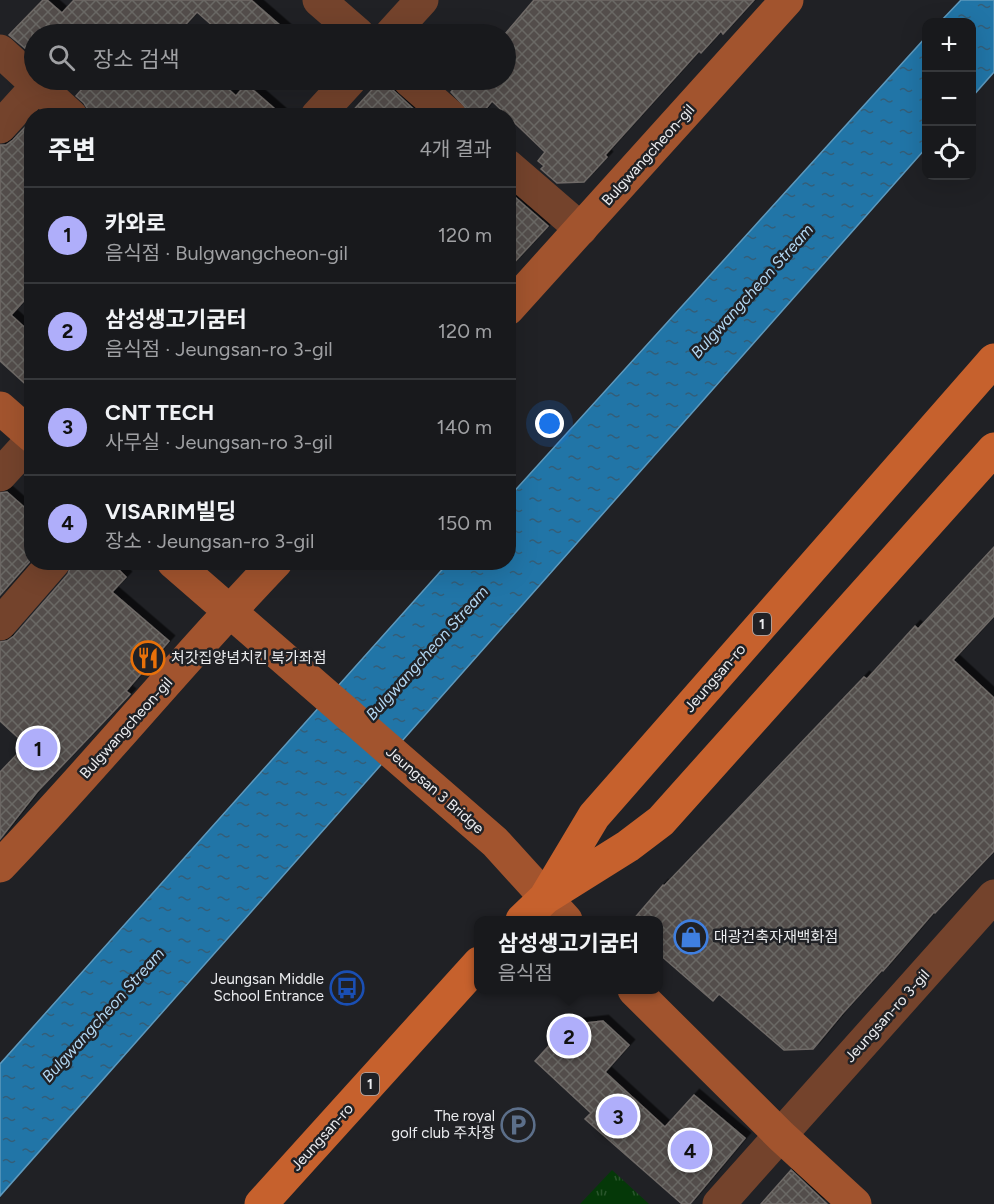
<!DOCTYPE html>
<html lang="ko">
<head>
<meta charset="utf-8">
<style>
  body { margin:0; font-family:Figtree,"Noto Sans KR",sans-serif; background:#252629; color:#f1f3f6 }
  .controls { position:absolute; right:18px; top:18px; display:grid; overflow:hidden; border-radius:12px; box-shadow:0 6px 24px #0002 }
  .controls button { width:54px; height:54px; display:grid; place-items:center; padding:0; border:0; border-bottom:2px solid #36383b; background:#18191c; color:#f1f3f6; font:30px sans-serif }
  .you { position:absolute; left:550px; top:424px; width:21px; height:21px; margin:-15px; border:4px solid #fff; border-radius:50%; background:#1a73e8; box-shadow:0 0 0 9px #1a73e833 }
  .badge { display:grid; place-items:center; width:39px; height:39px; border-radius:50%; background:#afaefa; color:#111; font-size:20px; font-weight:700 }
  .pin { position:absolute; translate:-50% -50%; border:3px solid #fff; box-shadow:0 2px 6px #0006 }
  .popup { position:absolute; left:474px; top:916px; width:189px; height:78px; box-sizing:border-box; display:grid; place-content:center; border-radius:12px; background:#18191c; filter:drop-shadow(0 2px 4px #0005); font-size:20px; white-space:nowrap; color:#9fa0a3 }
  .popup b { font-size:22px; color:#f1f3f6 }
  .popup::after { content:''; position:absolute; left:50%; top:100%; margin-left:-12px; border:12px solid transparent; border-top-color:#18191c }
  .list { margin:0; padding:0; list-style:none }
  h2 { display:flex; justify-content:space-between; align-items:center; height:78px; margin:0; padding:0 24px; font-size:26px }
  h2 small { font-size:20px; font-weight:400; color:#9fa0a3 }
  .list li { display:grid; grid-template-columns:39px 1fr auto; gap:18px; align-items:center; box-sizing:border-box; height:96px; padding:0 24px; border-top:2px solid #36383b }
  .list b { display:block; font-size:22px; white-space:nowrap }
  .list p { margin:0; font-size:20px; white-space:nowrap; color:#9fa0a3 }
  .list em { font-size:20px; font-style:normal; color:#9fa0a3 }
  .icon { flex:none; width:33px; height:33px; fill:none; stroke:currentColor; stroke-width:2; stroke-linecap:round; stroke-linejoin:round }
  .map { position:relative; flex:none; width:994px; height:1204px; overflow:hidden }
  .search { position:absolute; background:#18191c; box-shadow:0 6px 24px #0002; left:24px; top:24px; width:492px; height:66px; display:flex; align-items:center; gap:15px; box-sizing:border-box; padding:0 21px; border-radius:33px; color:#9fa0a3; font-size:22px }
  .panel { position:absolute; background:#18191c; box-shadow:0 6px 24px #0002; left:24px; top:108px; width:492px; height:462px; border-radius:24px }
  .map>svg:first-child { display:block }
</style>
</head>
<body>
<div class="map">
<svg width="994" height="1204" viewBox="0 0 994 1204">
  <defs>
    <pattern id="grass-tufts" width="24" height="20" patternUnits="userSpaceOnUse" patternTransform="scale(1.5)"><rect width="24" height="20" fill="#053808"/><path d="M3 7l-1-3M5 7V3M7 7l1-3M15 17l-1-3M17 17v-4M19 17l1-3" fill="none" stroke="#2a552c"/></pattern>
    <pattern id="water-ripples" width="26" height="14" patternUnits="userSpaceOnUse" patternTransform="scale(1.5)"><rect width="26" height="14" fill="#2175a7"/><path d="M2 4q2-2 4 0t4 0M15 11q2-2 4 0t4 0" fill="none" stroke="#345e78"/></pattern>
    <pattern id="building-cross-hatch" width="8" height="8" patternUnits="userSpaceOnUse" patternTransform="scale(1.5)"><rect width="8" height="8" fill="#524e4b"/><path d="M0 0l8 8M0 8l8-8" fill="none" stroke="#6b6865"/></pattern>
    <filter id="shadow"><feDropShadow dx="5.5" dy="-5.5" stdDeviation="0" flood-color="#0009"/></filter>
  </defs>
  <rect width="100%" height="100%" fill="#202125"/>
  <path fill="url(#grass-tufts)" d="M612 1170 649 1204H580Z"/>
  <path fill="url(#water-ripples)" stroke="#5e99bd" stroke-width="1.5" d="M961 0H994V72L972 97V22H940Z
    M926 37V148L0 1196V1064L448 563 508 562 509 497Z"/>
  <path fill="url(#building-cross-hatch)" stroke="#6f6a67" stroke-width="1.5" filter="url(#shadow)" d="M43 0H47L62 13 74 0H251L290 34H222L197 12 177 34H32V54L9 35Z
    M534 0H754L723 34 721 31 701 53 699 51 605 155 607 157 584 182 557 183 541 169 544 166 538 161 545 152 492 101 480 116H473L451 92 461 80H506L505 34Z
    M90 80H218L236 96 246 84 283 116H92L84 103 76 96Z
    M381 80H382L421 116H348Z
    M32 120V292L11 315 32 334V390L0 361V145H6L13 140Z
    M508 191 548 226 508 269Z
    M7 492 32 514V559L0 595V493Z
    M994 547V616L953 660 994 698V851L935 913 934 912 883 971 882 970 842 1014 813 1049 784 1050 719 994 713 1001 659 954V921H632L663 885 664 886 864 677 867 679 915 626 918 629Z
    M72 562H111L126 577 112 592 169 641 126 691 130 694 37 792 0 839V772L26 745 0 721V642L7 641 14 636 68 574Z
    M603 1021 629 1045 605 1072 665 1127 694 1095 745 1138 690 1204H682L585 1119 591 1113 535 1061 568 1025Z
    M791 1170 827 1204H761Z"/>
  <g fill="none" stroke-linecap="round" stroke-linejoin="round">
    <path stroke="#74432c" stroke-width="33" d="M319 0 358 34
      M391 34 422 0
      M0 51 71 116
      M409 80 450 116
      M317 116 350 80
      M0 127 38 85
      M508 166 581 229
      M0 475 32 440
      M0 624 54 562
      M719 1204 994 896"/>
    <path stroke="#a2542e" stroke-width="33" d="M508 309 787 0
      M0 408 32 436
      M173 562 495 842 566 920
      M0 866C95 767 181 661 276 562
      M634 990 781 1136 855 1204"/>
    <path stroke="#c6612d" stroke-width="33" d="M545 898 594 816 994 360
      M522 920 545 898 628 846 661 821 994 449
      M261 1204 479 963"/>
  </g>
  <defs>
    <g id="restaurant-ring" transform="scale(1.725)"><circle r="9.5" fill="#202125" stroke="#e8710a" stroke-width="1.5"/><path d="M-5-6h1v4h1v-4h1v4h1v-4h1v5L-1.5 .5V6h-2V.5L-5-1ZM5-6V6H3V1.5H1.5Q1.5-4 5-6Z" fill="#e8710a"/></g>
    <g id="shop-ring" transform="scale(1.725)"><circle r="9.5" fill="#202125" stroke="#3f7fe0" stroke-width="1.5"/><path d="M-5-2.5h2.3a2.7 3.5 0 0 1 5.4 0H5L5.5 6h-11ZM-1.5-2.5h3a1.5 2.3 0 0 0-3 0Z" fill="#3f7fe0"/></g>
    <g id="bus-ring" transform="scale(1.725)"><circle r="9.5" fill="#202125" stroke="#1a4fb4" stroke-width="1.5"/><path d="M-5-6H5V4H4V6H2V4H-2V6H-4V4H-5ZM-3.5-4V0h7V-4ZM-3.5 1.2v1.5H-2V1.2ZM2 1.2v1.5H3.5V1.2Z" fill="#1a4fb4"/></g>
    <g id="parking-ring" transform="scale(1.725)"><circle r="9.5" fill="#202125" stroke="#5c6f8a" stroke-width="1.5"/><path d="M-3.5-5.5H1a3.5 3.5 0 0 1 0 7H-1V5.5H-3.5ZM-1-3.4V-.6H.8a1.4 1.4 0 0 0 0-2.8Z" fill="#5c6f8a"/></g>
  </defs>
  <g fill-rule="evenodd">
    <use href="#restaurant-ring" x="148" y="658"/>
    <use href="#shop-ring" x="691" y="937"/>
    <use href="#bus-ring" x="347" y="988"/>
    <use href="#parking-ring" x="518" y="1125"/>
  </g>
  <g text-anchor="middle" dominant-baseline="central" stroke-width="5" stroke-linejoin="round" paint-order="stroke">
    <g fill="#202125" stroke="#aeafb2" stroke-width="1.5">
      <rect x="753" y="613" width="18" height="22" rx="4.5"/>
      <rect x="361" y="1073" width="18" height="22" rx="4.5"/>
    </g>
    <g font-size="14" font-weight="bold" fill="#ebecef">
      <text x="762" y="624">1</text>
      <text x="370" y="1084">1</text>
    </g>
    <g font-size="15" fill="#ebecef" stroke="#202125">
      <text transform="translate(648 155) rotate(-48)">Bulgwangcheon-gil</text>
      <text transform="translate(715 678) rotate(-49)">Jeungsan-ro</text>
      <text transform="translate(126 728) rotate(-48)">Bulgwangcheon-gil</text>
      <text transform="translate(435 790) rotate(41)">Jeungsan 3 Bridge</text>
      <text transform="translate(887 1016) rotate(-48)">Jeungsan-ro 3-gil</text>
      <text transform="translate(322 1137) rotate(-48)">Jeungsan-ro</text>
    </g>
    <g font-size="15" fill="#ebecef" stroke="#202125" text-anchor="start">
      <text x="171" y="658">처갓집양념치킨 북가좌점</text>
      <text x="714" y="937">대광건축자재백화점</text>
      <text x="324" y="979" text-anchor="end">Jeungsan Middle<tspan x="324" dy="17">School Entrance</tspan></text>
      <text x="495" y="1116" text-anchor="end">The royal<tspan x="495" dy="17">golf club 주차장</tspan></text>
    </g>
    <g font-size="16" font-style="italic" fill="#b3d9f5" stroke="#202125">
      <text transform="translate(752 291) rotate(-48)">Bulgwangcheon Stream</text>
      <text transform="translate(427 653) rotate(-48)">Bulgwangcheon Stream</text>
      <text transform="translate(103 1015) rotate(-48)">Bulgwangcheon Stream</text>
    </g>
  </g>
</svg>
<div class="controls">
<button>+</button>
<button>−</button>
<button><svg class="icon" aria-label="locate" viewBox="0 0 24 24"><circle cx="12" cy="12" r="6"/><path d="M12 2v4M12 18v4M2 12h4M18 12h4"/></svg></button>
</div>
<div class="you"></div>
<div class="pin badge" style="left:38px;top:748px">1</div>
<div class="pin badge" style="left:569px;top:1036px">2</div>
<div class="popup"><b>삼성생고기굼터</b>음식점</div>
<div class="pin badge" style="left:618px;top:1116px">3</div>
<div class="pin badge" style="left:690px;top:1150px">4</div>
<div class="search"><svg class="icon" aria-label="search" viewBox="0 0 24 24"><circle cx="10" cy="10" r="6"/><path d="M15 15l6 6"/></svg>장소 검색</div>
<section class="panel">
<h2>주변<small>4개 결과</small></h2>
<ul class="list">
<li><span class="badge">1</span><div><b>카와로</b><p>음식점 · Bulgwangcheon-gil</p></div><em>120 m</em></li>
<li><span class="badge">2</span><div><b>삼성생고기굼터</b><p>음식점 · Jeungsan-ro 3-gil</p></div><em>120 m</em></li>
<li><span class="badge">3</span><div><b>CNT TECH</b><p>사무실 · Jeungsan-ro 3-gil</p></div><em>140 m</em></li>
<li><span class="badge">4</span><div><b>VISARIM빌딩</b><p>장소 · Jeungsan-ro 3-gil</p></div><em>150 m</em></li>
</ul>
</section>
</div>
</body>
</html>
